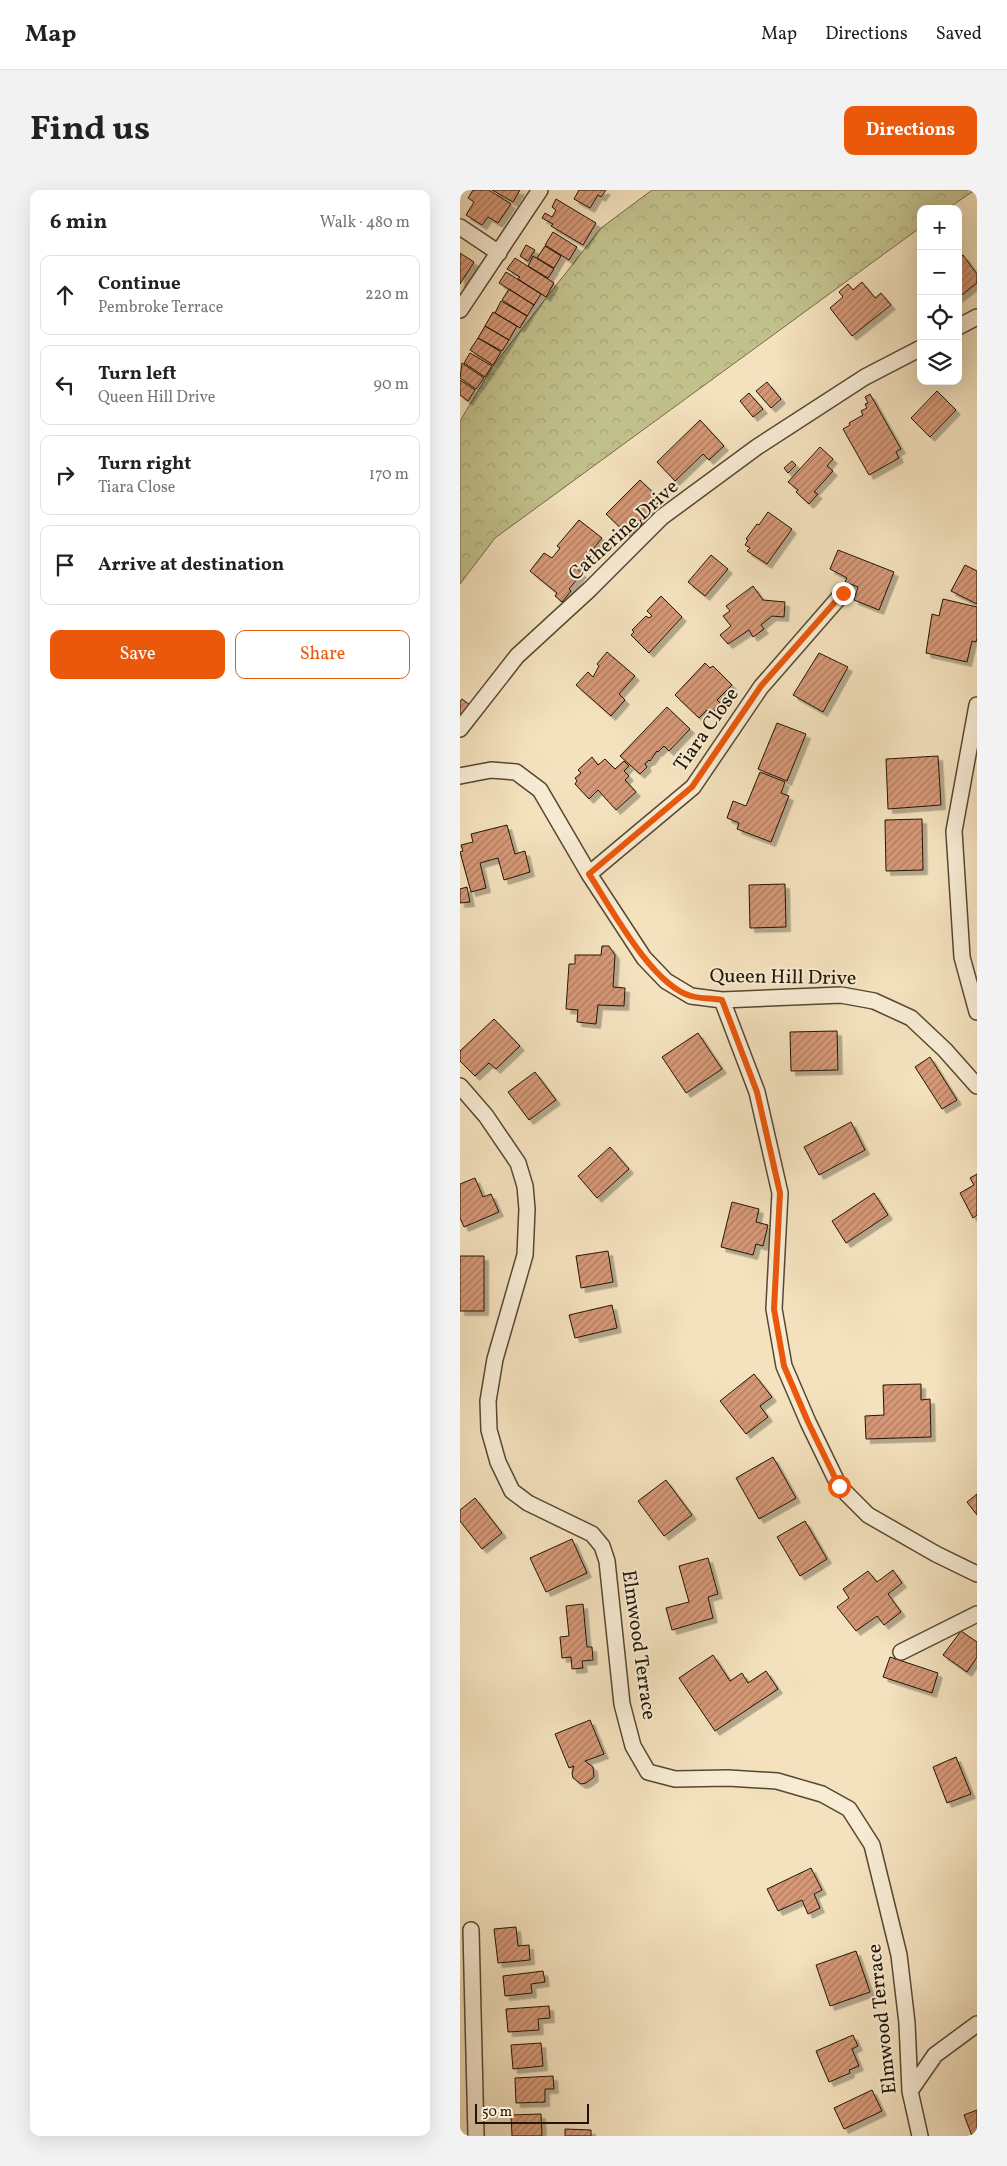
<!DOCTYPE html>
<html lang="en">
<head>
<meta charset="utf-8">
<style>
  body { margin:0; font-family:Vollkorn,serif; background:#f2f2f2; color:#222 }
  .controls { position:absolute; right:15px; top:15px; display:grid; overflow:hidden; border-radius:10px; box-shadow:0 5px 20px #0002 }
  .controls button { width:45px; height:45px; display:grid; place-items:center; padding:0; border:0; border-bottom:1px solid #e0e0e0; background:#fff; color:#222; font:25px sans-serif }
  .scale { position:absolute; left:15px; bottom:12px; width:114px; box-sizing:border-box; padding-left:5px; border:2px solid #211404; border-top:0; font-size:14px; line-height:18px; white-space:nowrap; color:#211404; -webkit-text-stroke:4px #f8ecd5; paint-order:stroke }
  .stop { position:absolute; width:15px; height:15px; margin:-11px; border:4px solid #ea580c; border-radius:50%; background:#fff }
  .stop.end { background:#ea580c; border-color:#fff; box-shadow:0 1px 5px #0008 }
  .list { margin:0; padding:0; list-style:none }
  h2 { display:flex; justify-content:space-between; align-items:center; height:65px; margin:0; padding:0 20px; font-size:21px }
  h2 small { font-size:16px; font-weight:400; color:#767676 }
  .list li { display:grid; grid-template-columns:32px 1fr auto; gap:15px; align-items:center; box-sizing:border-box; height:80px; margin:0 10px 10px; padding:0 10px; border:1px solid #e0e0e0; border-radius:10px }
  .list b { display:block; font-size:19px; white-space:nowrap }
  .list p { margin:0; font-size:16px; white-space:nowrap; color:#767676 }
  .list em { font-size:16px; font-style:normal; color:#767676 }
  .actions { display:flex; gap:10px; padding:15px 20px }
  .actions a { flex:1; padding:11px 0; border:1px solid #ea580c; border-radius:10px; text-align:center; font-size:18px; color:#ea580c }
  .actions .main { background:#ea580c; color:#fff }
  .icon { flex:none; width:28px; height:28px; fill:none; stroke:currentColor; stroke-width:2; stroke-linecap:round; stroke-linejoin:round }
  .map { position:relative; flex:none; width:517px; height:1946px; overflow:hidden; border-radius:10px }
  header { display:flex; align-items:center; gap:30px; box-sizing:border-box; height:70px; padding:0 25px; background:#fff; border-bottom:1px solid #e0e0e0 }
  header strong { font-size:24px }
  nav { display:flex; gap:28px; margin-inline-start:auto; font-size:18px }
  .intro { display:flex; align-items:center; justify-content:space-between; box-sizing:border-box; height:120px; padding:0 30px }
  h1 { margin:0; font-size:35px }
  .button { padding:12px 22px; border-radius:10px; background:#ea580c; color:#fff; font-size:18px; font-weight:700 }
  main { display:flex; gap:30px; padding:0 30px }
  aside { flex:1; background:#fff; border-radius:10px; box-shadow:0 5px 20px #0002 }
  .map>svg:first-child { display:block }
</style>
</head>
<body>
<header>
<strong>Map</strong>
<nav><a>Map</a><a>Directions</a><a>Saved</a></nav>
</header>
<div class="intro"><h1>Find us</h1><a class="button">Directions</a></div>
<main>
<aside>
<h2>6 min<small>Walk · 480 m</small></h2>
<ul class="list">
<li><svg class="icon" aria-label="ahead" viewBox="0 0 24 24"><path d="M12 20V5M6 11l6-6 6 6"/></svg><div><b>Continue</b><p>Pembroke Terrace</p></div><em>220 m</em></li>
<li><svg class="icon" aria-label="left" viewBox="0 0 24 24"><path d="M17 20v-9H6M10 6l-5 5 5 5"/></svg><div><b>Turn left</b><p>Queen Hill Drive</p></div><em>90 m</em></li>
<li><svg class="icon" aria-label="right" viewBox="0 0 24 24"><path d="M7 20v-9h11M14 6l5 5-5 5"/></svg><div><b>Turn right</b><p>Tiara Close</p></div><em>170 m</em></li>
<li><svg class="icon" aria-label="arrive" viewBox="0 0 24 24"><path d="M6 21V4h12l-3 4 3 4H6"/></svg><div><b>Arrive at destination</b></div></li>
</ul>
<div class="actions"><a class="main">Save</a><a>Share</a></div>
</aside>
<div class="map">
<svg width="517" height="1946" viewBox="0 0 517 1946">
  <defs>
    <pattern id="forest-crowns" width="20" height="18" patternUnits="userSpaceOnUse" patternTransform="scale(1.25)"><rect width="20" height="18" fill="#c2c18c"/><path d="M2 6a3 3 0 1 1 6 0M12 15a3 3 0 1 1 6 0" fill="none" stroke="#a6a577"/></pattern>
    <pattern id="building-hatch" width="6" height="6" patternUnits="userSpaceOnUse" patternTransform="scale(1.25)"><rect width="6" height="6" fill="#d69877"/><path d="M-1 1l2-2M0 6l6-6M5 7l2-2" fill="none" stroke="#ad7b5f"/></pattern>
    <filter id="shadow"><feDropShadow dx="4.5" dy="4.5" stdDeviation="0" flood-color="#0004"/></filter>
  </defs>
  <rect width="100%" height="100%" fill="#f4e2be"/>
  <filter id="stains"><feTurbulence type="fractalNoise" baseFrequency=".004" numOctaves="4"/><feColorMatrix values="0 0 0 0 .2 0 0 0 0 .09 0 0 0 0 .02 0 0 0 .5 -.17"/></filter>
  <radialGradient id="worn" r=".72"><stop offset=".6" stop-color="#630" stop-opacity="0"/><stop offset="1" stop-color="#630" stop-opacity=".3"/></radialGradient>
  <path fill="url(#forest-crowns)" stroke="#726a48" d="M192 0H515L487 19H461V37L35 348 0 394V231L33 176 141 38Z"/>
  <path fill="url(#building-hatch)" stroke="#211404" filter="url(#shadow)" d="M13 0H29L51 14 38 33 28 27 22 35 6 25 14 12 8 8Z
    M32 0H60L53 12Z
    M119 0H146L141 7 138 5 130 18 114 9Z
    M96 9 136 33 123 55 91 36 93 34 82 28 85 23 92 27 96 20 92 17Z
    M93 42 117 57 109 70 85 55Z
    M66 55 75 60 68 71 60 66Z
    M85 56 101 66 94 78 77 68Z
    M0 63 14 72 0 94Z
    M503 65 517 84V93L498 108V68Z
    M73 66 94 79 88 88 68 76Z
    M55 68 94 93 86 107 58 89 60 87 47 79Z
    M46 82 81 104 74 115 39 93Z
    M402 92 415 108 421 103 431 115 392 146 370 118 383 107 379 102 388 94 393 100Z
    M49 99 74 115 67 126 42 110Z
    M41 111 67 126 60 138 35 123Z
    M33 122 57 136 49 150 25 136Z
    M25 136 49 150 42 161 18 148Z
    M18 148 41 162 33 175 10 160Z
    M10 163 32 176 25 187 4 173Z
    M2 173 24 188 16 199 0 188Z
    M0 190 15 200 8 211 0 205Z
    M307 192 321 209 311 218 296 201Z
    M477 201 496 220 470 247 451 228Z
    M289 203 303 219 293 227 280 211Z
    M410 204 441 259 436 262 439 268 409 285 383 239 390 235 389 233 403 225 401 221 407 218 405 214 408 213 405 207Z
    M240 230 264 256 249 270 243 264 215 291 197 272Z
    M360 257 373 269 367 276 373 281 354 302 358 304 349 314 336 302 338 300 328 292Z
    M332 271 336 275 328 283 324 278Z
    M180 290 201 310 180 331 182 334 179 337 182 340 177 345 173 342 169 346 146 324Z
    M308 322 332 339 307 374 287 361 290 358 285 355 288 350 286 349 297 334 299 335Z
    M119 330 142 348 117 379 122 383 109 399 111 401 102 412 95 406 97 403 70 381 84 363 92 368 100 358 97 356Z
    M378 360 434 382 419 420 394 410 398 397 385 392 387 388 370 379Z
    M251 365 268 379 245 406 228 392Z
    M505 375 517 381V414L491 401Z
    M293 396 303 410 325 412 324 427 312 426 301 435 304 439 293 447 289 440 268 454 260 445 271 436 263 426 270 421 266 416Z
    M201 406 222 427 189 463 171 445 174 442 172 440 186 426 189 428 192 426 187 421Z
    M483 409 517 417V448L516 452 512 451 507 472 466 463 472 424 479 426Z
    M147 462 175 486 159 504 165 510 151 526 116 495 128 482 133 487 139 476 137 474Z
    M359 463 388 477 363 522 333 505Z
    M245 473 250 478 253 476 272 495 257 510 261 514 251 524 247 520 239 528 215 505Z
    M2 509 14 518 0 536V512Z
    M207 517 230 539 209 561 204 556 198 562 197 561 190 571 189 570 185 574 187 577 180 584 160 566Z
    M317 533 346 544 327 591 298 579Z
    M478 566 481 615 428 619 426 569Z
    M132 567 138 575 145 569 155 579 164 571 169 576 164 581 169 586 165 590 176 602 156 620 138 600 129 609 115 594 117 591 115 588 121 583 118 580Z
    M300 582 325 592 321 603 329 606 311 652 277 639 279 633 267 628 273 611 286 616Z
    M462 629 463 680 426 681 425 630Z
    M47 635 55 664 65 661 70 682 44 690 38 668 20 673 26 698 11 702 0 662 3 661 1 655 13 652 11 644Z
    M325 694 326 737 290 738 289 695Z
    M7 697 10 712 0 713V699Z
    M142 756H149L155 765 153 797 165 798 164 816 138 815 136 834 117 832 118 820 106 819 109 774H115V765H141Z
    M34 829 60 856 36 879 29 873 15 886 0 871V861Z
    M377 841 378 880 331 881 330 842Z
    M238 843 262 879 226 903 202 867Z
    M470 867 497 910 482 919 455 877Z
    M75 882 96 910 69 930 48 902Z
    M391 932 405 960 359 985 344 957Z
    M150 957 169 979 137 1008 118 986Z
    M517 984V1025L513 1028 500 1003 514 995 510 988Z
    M15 988 23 1007 31 1004 39 1022 4 1037 0 1028V994Z
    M414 1003 428 1025 386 1053 372 1031Z
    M272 1012 299 1019 296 1032 308 1035 303 1056 296 1054 293 1065 261 1057Z
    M148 1061 153 1092 121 1098 116 1066Z
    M0 1066H24V1121H0Z
    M152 1115 157 1138 115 1148 109 1125Z
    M294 1184 312 1207 300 1216 308 1227 286 1244 260 1211Z
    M461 1194V1210L470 1209 471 1247 406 1249 405 1226 424 1225 423 1195Z
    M313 1267 336 1308 299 1329 276 1288Z
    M206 1290 232 1325 204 1346 178 1311Z
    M517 1304V1325L507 1312Z
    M15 1308 42 1343 22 1359 0 1331V1320Z
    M345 1331 367 1369 340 1386 317 1347Z
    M112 1349 127 1383 86 1402 70 1368Z
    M248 1368 258 1404 248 1407 253 1428 212 1440 206 1418 229 1412 219 1376Z
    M433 1380 442 1393 428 1404 441 1422 424 1435 417 1426 396 1441 377 1417 389 1408 383 1399 408 1381 417 1392Z
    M123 1414 127 1457H132L133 1470 122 1471 123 1478 112 1479 111 1467 102 1468 100 1447 109 1446 106 1416Z
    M501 1441 517 1452V1467L507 1482 483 1465Z
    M253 1465 270 1491 282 1483 288 1493 306 1481 318 1499 255 1541 219 1488Z
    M430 1467 478 1483 472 1503 423 1487Z
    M130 1530 144 1564 125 1571 133 1577 134 1587 126 1593 121 1594 113 1588 112 1583 114 1576 109 1578 95 1544Z
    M496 1567 511 1604 487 1613 473 1577Z
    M351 1678 362 1700 354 1704 360 1718 348 1724 342 1710 318 1721 307 1699Z
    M56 1737 58 1756 69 1755 70 1770 38 1773 34 1739Z
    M396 1761 410 1802 370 1816 356 1775Z
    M83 1781 85 1792 71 1794 72 1803 45 1806 43 1786Z
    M89 1816 90 1828 78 1829 79 1840 48 1842 46 1819Z
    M393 1845 398 1856 392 1859 399 1876 389 1880 390 1883 369 1892 356 1861Z
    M81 1853 83 1876 53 1879 51 1855Z
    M93 1886 94 1899H85V1912L56 1913 55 1888Z
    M412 1900 422 1921 384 1939 374 1918Z
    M517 1920V1946H512L504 1925Z
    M81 1924 82 1946H52L51 1925Z
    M105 1939 131 1940V1946H105Z"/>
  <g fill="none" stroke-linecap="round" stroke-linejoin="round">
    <g stroke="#564832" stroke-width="18">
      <path id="street" d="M0 37 39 63
        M0 120 80 0
        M498 137 517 127
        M517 515 494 641 502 767 517 822
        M0 539 57 466 130 399 202 327 297 257 405 187 461 158
        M0 586 31 580 56 582 80 600 129 684 184 768 206 791 231 806 262 810 381 805 414 811 451 828 485 860 517 896
        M129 684 233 597 301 497 383 403
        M262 810 297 902 320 1003 314 1119 324 1176 348 1232 379 1296 408 1325 476 1364 517 1384
        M0 896 26 926 58 973 65 996 67 1019 65 1065 35 1169 28 1211 29 1240 38 1272 52 1301 68 1313 132 1344 142 1356 147 1371 162 1514 173 1556 188 1582 215 1589 268 1588 317 1591 362 1604 389 1619 412 1655 439 1765 447 1833 450 1901 460 1946
        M441 1462 517 1424
        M11 1740 16 1946
        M450 1901 475 1865 517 1834"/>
    </g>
    <use href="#street" stroke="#f8ecd5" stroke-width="15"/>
  </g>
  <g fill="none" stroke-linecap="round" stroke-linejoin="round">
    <path stroke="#ea580c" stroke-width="6" d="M379 1296 348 1232 324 1176 314 1119 320 1003 297 902 262 810C252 808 241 809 231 806 192 795 151 718 129 684L232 597 301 496 383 403"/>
  </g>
  <g text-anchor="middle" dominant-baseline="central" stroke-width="4" stroke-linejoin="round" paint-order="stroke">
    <g font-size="20" fill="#211404" stroke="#f8ecd5">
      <text transform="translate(164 341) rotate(-42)">Catherine Drive</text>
      <text transform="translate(247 540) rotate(-55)">Tiara Close</text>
      <text transform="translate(323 788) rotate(1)">Queen Hill Drive</text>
      <text transform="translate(178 1455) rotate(82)">Elmwood Terrace</text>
      <text transform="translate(423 1829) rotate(-96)">Elmwood Terrace</text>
    </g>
  </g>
  <rect width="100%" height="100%" filter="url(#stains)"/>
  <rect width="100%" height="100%" fill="url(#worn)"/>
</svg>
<div class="controls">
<button>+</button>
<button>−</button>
<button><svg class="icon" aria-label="locate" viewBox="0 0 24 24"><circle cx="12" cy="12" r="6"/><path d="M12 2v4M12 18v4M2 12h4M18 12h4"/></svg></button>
<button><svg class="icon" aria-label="layers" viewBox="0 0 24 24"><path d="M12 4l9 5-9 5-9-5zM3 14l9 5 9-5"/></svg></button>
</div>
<div class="scale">50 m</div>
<div class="stop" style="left:379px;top:1296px"></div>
<div class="stop end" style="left:383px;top:403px"></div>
</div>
</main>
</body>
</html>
